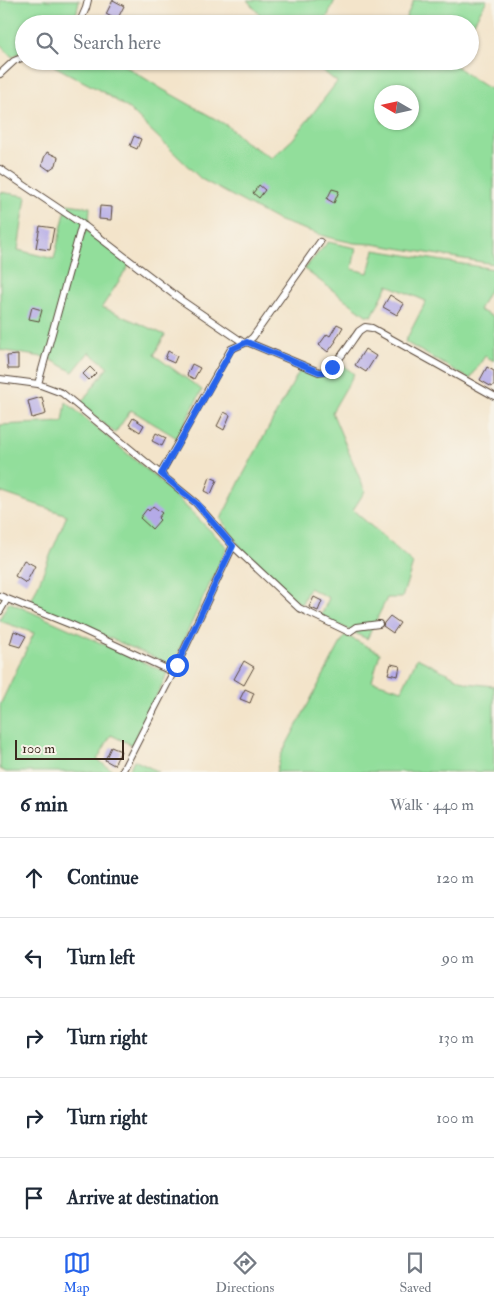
<!DOCTYPE html>
<html lang="en">
<head>
<meta charset="utf-8">
<style>
  body { margin:0; font-family:"IM FELL Double Pica",serif; background:#f2f2f3; color:#1f2937 }
  .compass { position:absolute; left:374px; top:85px; width:45px; height:45px; border-radius:50%; background:#fff; box-shadow:0 1px 4px #0004; rotate:279deg }
  .scale { position:absolute; left:15px; bottom:12px; width:109px; box-sizing:border-box; padding-left:5px; border:2px solid #3b2a1e; border-top:0; font-size:14px; line-height:18px; white-space:nowrap; color:#3b2a1e; -webkit-text-stroke:4px #f7f3e8; paint-order:stroke }
  .stop { position:absolute; width:15px; height:15px; margin:-11px; border:4px solid #2563eb; border-radius:50%; background:#fff }
  .stop.end { background:#2563eb; border-color:#fff; box-shadow:0 1px 5px #0008 }
  .list { margin:0; padding:0; list-style:none }
  h2 { display:flex; justify-content:space-between; align-items:center; height:65px; margin:0; padding:0 20px; font-size:21px }
  h2 small { font-size:16px; font-weight:400; color:#747a83 }
  .list li { display:grid; grid-template-columns:32px 1fr auto; gap:15px; align-items:center; box-sizing:border-box; height:80px; padding:0 20px; border-top:1px solid #e0e1e3 }
  .list b { display:block; font-size:19px; white-space:nowrap }
  .list em { font-size:16px; font-style:normal; color:#747a83 }
  .icon { flex:none; width:28px; height:28px; fill:none; stroke:currentColor; stroke-width:2; stroke-linecap:round; stroke-linejoin:round }
  .map { position:relative; flex:none; width:494px; height:772px; overflow:hidden }
  .search { position:absolute; background:#fff; box-shadow:0 1px 4px #0004; left:15px; right:15px; top:15px; height:55px; display:flex; align-items:center; gap:12px; box-sizing:border-box; padding:0 18px; border-radius:28px; color:#747a83; font-size:19px }
  .sheet { height:465px; background:#fff }
  nav { display:flex; justify-content:space-around; align-items:center; box-sizing:border-box; height:70px; border-top:1px solid #e0e1e3; background:#fff; font-size:14px; color:#747a83 }
  nav a { display:grid; justify-items:center; gap:2px }
  nav .on { color:#2563eb }
  .map>svg:first-child { display:block }
</style>
</head>
<body>
<div class="map">
<svg width="494" height="772" viewBox="0 0 494 772">
  <rect width="100%" height="100%" fill="#f7f3e8"/>
  <filter id="ink" filterUnits="userSpaceOnUse"><feTurbulence type="fractalNoise" baseFrequency=".02" numOctaves="2"/><feDisplacementMap in="SourceGraphic" scale="10" xChannelSelector="R" yChannelSelector="G"/><feConvolveMatrix kernelMatrix="1 2 1 2 8 2 1 2 1" color-interpolation-filters="sRGB"/></filter>
  <filter id="wash" filterUnits="userSpaceOnUse"><feTurbulence type="fractalNoise" baseFrequency=".0096" numOctaves="4" result="noise"/><feDisplacementMap in="SourceGraphic" scale="20" xChannelSelector="R" yChannelSelector="G"/><feGaussianBlur stdDeviation="1.12" result="paint"/><feColorMatrix in="noise" values="0 0 0 0 0 0 0 0 0 0 0 0 0 0 0 0 0 1.4 0 .05"/><feComposite in="paint" operator="in"/></filter>
  <g filter="url(#wash)">
    <rect width="100%" height="100%" fill="#f3e4ca"/>
    <path fill="#92de9b" stroke="#66845c" fill-rule="evenodd" d="M0 0H79L77 11 71 24H24V50L12 57 0 44Z
      M247 0H335L324 24H268Z
      M414 0H487L470 29V24H403Z
      M58 61H117L162 89 228 126 245 142 272 158 293 139 337 82 310 61H377L383 65 384 61H456L455 65C467 75 480 84 494 91V264L373 244 354 243 327 237 277 220 201 179 129 109 103 92 54 66ZM382 92H412V122H382Z
      M0 192 26 196 18 250 54 259 67 204 90 207 89 222 87 231 130 264 102 307 165 335 154 355 202 390 177 438 131 410 115 433 80 404 108 367 89 352 73 372 48 358 0 350Z
      M328 242 356 248 352 269 368 273 374 250 494 269V281L479 310 494 317V361L485 356 470 379 405 342 426 301 388 285 372 316 366 315 304 269Z
      M339 362 354 374 332 412 365 491 353 510 413 563 402 598H387L367 639 321 616 329 598 309 588 301 605 243 551 221 519 243 475 301 368 318 375 326 376 334 369Z
      M66 402 159 480 227 547 172 665 30 604 67 515 0 492V425L63 422Z
      M9 602 168 673 132 745 111 735 97 760 115 772H6L0 769V705L34 633 0 621V618Z
      M345 635 380 653 372 681 402 690 417 658 467 683 493 686 494 685V772H276L281 755Z
      M134 760 159 772H128Z"/>
    <g id="blocks">
      <path fill="#b4aae7" d="M113 0 124 6 117 20 106 14Z
        M134 136 141 139 137 149 130 146Z
        M47 152 58 157 56 165 49 170 42 165 44 158Z
        M259 185 265 190 259 198 253 193Z
        M332 189 339 191 334 203 327 199Z
        M100 206 112 207 111 220 99 219Z
        M40 226 54 228 50 250 36 248Z
        M390 295 404 304 397 315 383 307Z
        M32 307 42 310 39 321 29 319Z
        M337 324 343 327 335 341H336L328 352 319 345 327 334 330 336Z
        M365 349 376 356 366 372 355 365Z
        M168 351 177 356 174 363 165 359Z
        M18 355V369H8L7 356Z
        M192 364 200 368 194 379 187 375Z
        M90 367 96 373 89 380 83 374Z
        M487 367 494 371V384L492 387 480 380Z
        M42 397 46 414 32 418 28 401Z
        M224 412 230 415 224 430 217 426Z
        M133 418 144 425 140 432 129 425Z
        M156 433 166 438 162 446 152 441Z
        M210 477 217 480 211 494 205 491Z
        M153 506 162 513 158 518 160 520 152 529 140 518 147 509 149 511Z
        M24 560 35 566 26 583 15 576Z
        M314 597 322 601 318 611 309 607Z
        M390 616 400 623 393 633 383 626 384 623Z
        M14 631 26 636 20 647 10 644Z
        M244 661 254 667 244 685 234 679Z
        M391 664 400 666 398 676 388 674Z
        M245 689 254 693 250 703 240 699Z
        M111 747 121 751 114 765 105 760Z"/>
    </g>
  </g>
  <g filter="url(#ink)">
    <use href="#blocks" fill-opacity="0" stroke="#574638" stroke-width="1"/>
    <g fill="none" stroke-linecap="round" stroke-linejoin="round">
      <g stroke="#574638" stroke-width="8">
        <path id="minor" d="M79 24 86 8 88 0
          M0 74 14 61 24 57
          M0 169 82 224 181 300 244 343
          M247 342 253 337 320 242
          M0 379 38 384 62 393 196 503 233 546 299 608 349 632 356 627 379 624
          M38 384 82 224
          M161 473 231 349 247 342 319 372C334 372 350 343 359 331L365 327 372 328 494 396
          M0 596 72 625 173 672
          M0 611 7 599
          M122 772 177 665 233 546"/>
      </g>
      <use href="#minor" stroke="#fff" stroke-width="6"/>
    </g>
  </g>
  <g fill="none" stroke-linecap="round" stroke-linejoin="round" filter="url(#ink)">
    <path stroke="#2563eb" stroke-width="6" d="M177 665 233 546 196 503 161 474 232 349 247 342 319 372H324L332 367"/>
  </g>
</svg>
<svg class="compass" viewBox="-18 -18 36 36"><path d="M0-13l5 13h-10z" fill="#e53935"/><path d="M0 13l5-13h-10z" fill="#747a83"/></svg>
<div class="scale">100 m</div>
<div class="stop" style="left:177px;top:665px"></div>
<div class="stop end" style="left:332px;top:367px"></div>
<div class="search"><svg class="icon" aria-label="search" viewBox="0 0 24 24"><circle cx="10" cy="10" r="6"/><path d="M15 15l6 6"/></svg>Search here</div>
</div>
<section class="sheet">
<h2>6 min<small>Walk · 440 m</small></h2>
<ul class="list">
<li><svg class="icon" aria-label="ahead" viewBox="0 0 24 24"><path d="M12 20V5M6 11l6-6 6 6"/></svg><div><b>Continue</b></div><em>120 m</em></li>
<li><svg class="icon" aria-label="left" viewBox="0 0 24 24"><path d="M17 20v-9H6M10 6l-5 5 5 5"/></svg><div><b>Turn left</b></div><em>90 m</em></li>
<li><svg class="icon" aria-label="right" viewBox="0 0 24 24"><path d="M7 20v-9h11M14 6l5 5-5 5"/></svg><div><b>Turn right</b></div><em>130 m</em></li>
<li><svg class="icon" aria-label="right" viewBox="0 0 24 24"><path d="M7 20v-9h11M14 6l5 5-5 5"/></svg><div><b>Turn right</b></div><em>100 m</em></li>
<li><svg class="icon" aria-label="arrive" viewBox="0 0 24 24"><path d="M6 21V4h12l-3 4 3 4H6"/></svg><div><b>Arrive at destination</b></div></li>
</ul>
</section>
<nav>
<a class="on"><svg class="icon" aria-label="map" viewBox="0 0 24 24"><path d="M3 6l6-2 6 2 6-2v14l-6 2-6-2-6 2zM9 4v14M15 6v14"/></svg>Map</a>
<a><svg class="icon" aria-label="directions" viewBox="0 0 24 24"><path d="M12 3l9 9-9 9-9-9zM9 14v-3h6M13 9l2 2-2 2"/></svg>Directions</a>
<a><svg class="icon" aria-label="saved" viewBox="0 0 24 24"><path d="M7 4h10v16l-5-4-5 4z"/></svg>Saved</a>
</nav>
</body>
</html>
